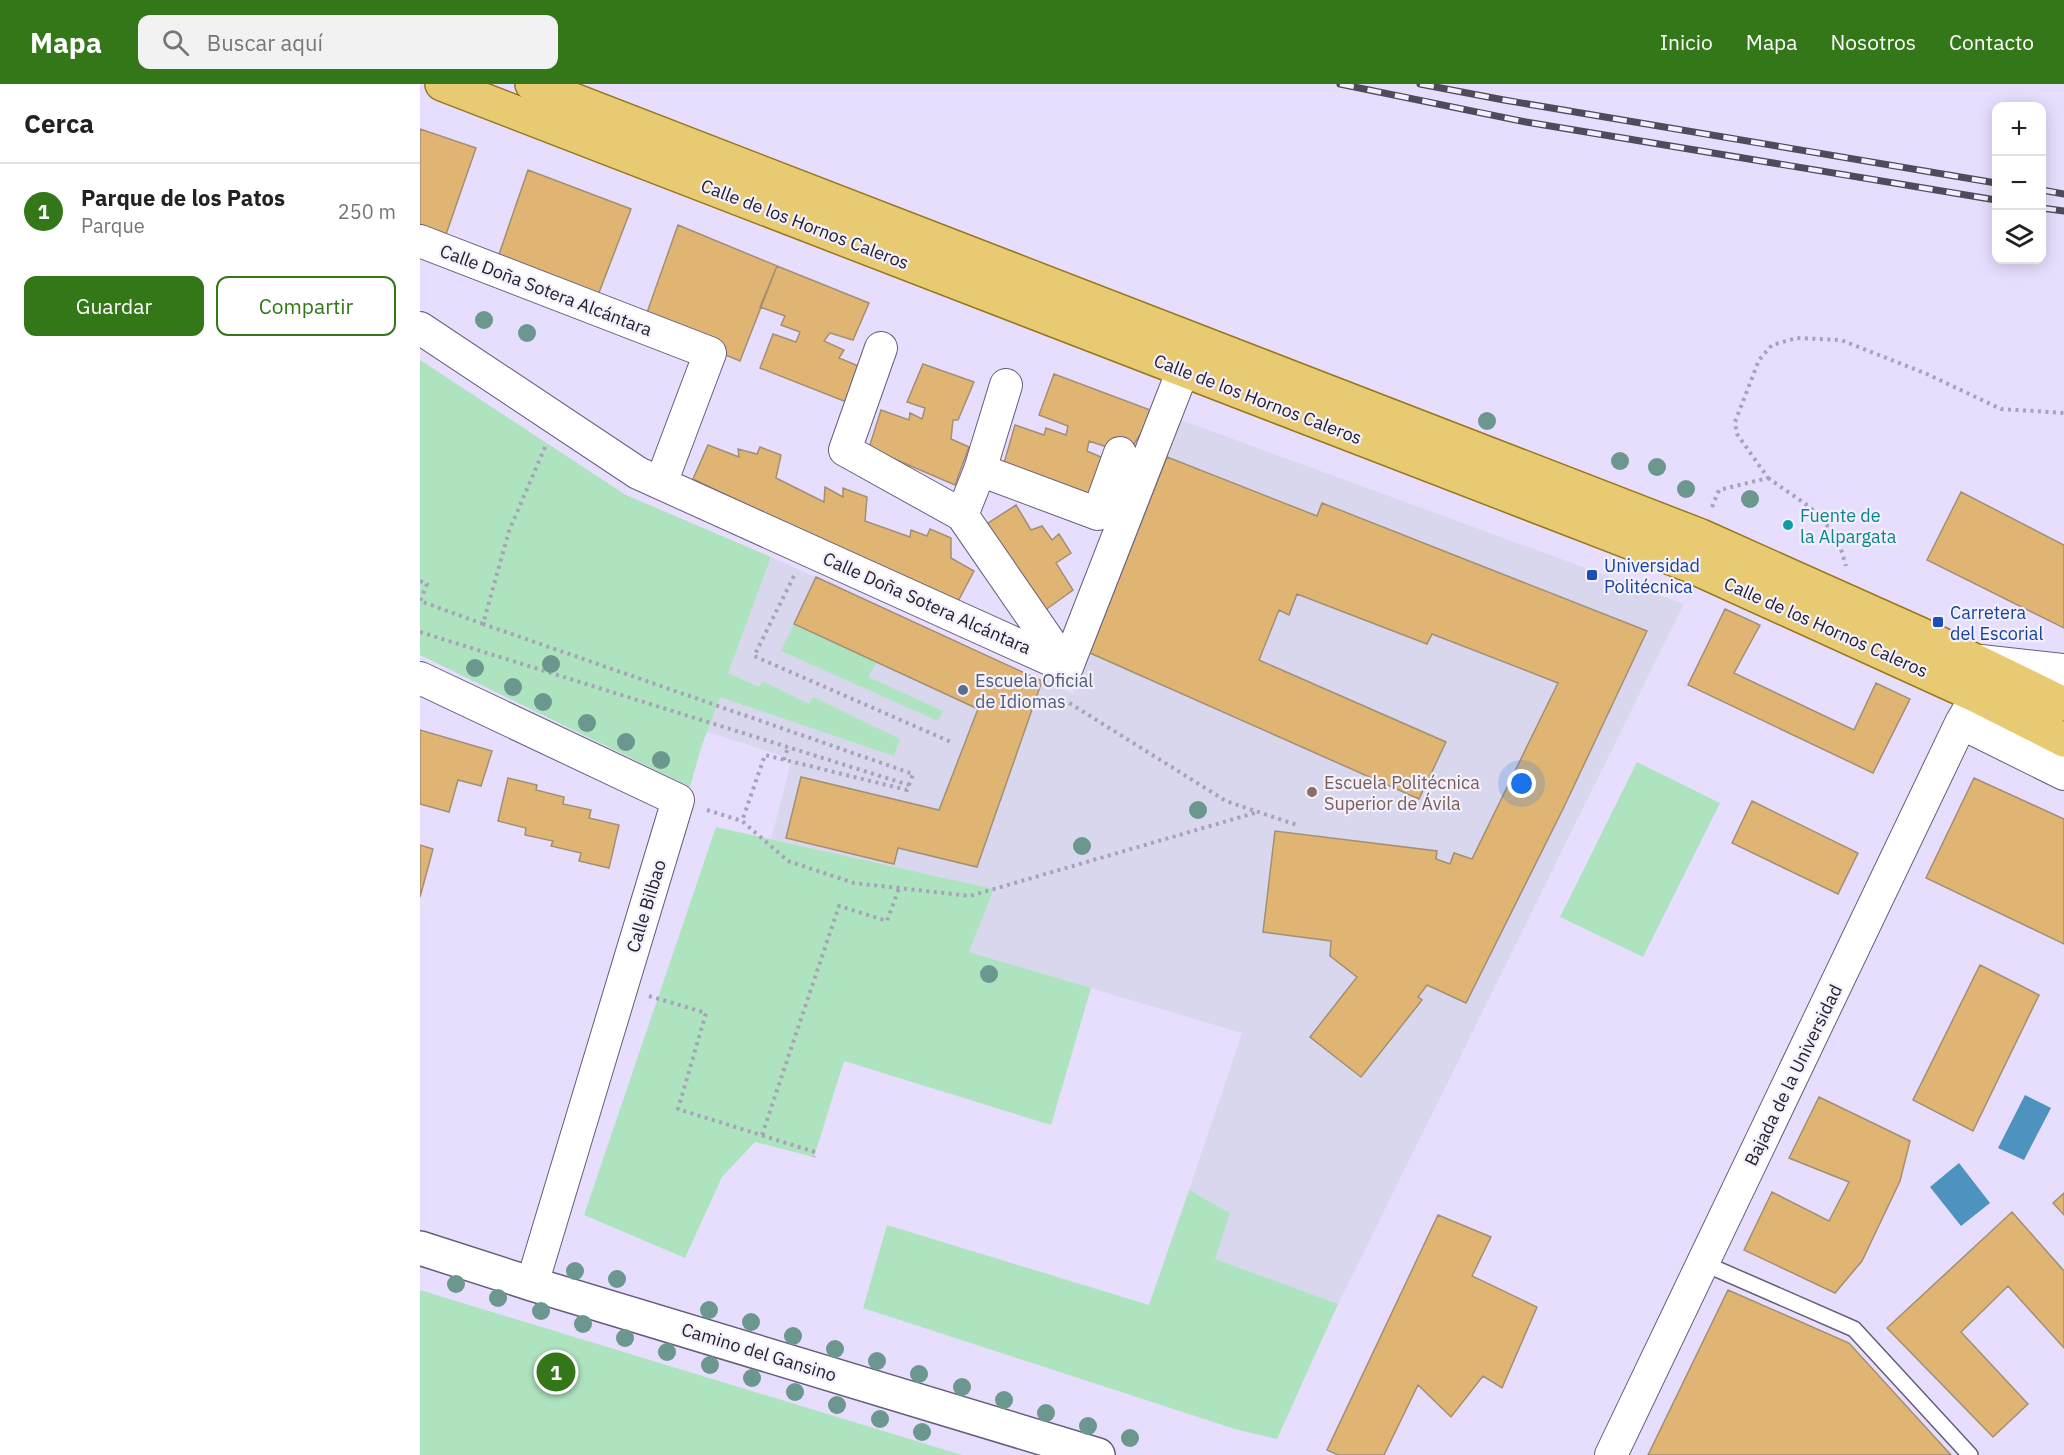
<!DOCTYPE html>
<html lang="es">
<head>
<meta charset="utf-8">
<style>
  body { margin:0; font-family:"IBM Plex Sans",sans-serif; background:#f2f2f2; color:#222 }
  .controls { position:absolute; right:18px; top:18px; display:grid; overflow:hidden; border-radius:12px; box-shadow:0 3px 15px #0003 }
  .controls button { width:54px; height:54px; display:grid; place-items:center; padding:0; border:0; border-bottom:2px solid #e0e0e0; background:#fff; color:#222; font:30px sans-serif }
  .you { position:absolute; left:1102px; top:700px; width:21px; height:21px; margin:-15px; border:4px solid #fff; border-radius:50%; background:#1a73e8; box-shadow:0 0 0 9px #1a73e833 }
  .badge { display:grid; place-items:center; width:39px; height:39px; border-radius:50%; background:#337718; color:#fff; font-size:20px; font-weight:700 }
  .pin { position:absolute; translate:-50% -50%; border:3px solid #fff; box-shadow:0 2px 6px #0006 }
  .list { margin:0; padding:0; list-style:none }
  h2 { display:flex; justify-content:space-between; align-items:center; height:78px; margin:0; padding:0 24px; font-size:26px }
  h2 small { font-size:20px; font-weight:400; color:#767676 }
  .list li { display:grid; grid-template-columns:39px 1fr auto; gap:18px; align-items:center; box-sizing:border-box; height:96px; padding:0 24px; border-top:2px solid #e0e0e0 }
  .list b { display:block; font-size:22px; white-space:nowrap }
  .list p { margin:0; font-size:20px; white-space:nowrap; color:#767676 }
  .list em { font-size:20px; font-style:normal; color:#767676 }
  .actions { display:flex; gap:12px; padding:18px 24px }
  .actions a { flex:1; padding:14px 0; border:2px solid #337718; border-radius:12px; text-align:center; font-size:21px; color:#337718 }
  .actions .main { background:#337718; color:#fff }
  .icon { flex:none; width:33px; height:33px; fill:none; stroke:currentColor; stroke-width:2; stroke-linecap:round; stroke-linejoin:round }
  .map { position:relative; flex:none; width:1644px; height:1371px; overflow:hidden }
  header { display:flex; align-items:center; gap:36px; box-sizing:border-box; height:84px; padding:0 30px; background:#337718; color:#fff }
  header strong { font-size:28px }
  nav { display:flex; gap:33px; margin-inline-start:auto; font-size:21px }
  .search { width:420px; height:54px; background:#f2f2f2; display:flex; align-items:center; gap:15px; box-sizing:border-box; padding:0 21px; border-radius:12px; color:#767676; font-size:22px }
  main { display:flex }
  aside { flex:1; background:#fff }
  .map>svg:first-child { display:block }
</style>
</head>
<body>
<header>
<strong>Mapa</strong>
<div class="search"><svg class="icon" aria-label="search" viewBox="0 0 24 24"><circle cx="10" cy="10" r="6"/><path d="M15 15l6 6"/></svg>Buscar aquí</div>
<nav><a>Inicio</a><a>Mapa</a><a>Nosotros</a><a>Contacto</a></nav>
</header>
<main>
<aside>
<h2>Cerca<small></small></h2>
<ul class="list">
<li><span class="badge">1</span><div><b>Parque de los Patos</b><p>Parque</p></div><em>250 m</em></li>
</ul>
<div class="actions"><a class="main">Guardar</a><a>Compartir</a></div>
</aside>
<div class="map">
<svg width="1644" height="1371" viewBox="0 0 1644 1371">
  <rect width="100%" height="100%" fill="#e7defe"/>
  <path fill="#d9d7ed" d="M761 336 1264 520 918 1220 794 1175 810 1129 769 1106 822 949 549 868 574 805 351 755 372 675 282 646 351 473 653 610Z"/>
  <path fill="#aee3bf" d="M0 276 206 411 351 473 308 589 339 603 342 597 389 620 393 613 480 655 474 672 300 613 281 664 270 703 0 571Z
    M374 540 457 578 448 593 523 627 518 637 361 567Z
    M1217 678 1300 719 1223 873 1140 833Z
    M296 743 574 805 549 868 671 904 631 1041 424 977 394 1073 335 1058 302 1093 265 1174 164 1131Z
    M769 1106 810 1129 795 1175 918 1220 857 1355 818 1346 443 1224 467 1141 729 1221Z
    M0 1206 542 1371H0Z"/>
  <path fill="#4e92c0" d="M1605 1011 1631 1024 1604 1076 1578 1064Z
    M1539 1079 1570 1119 1541 1142 1510 1103Z"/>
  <path fill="#e0b573" stroke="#a28f74" stroke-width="1.5" d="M0 45 56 64 23 159 0 150Z
    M108 86 211 125 175 219 75 182Z
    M258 141 357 182 320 277 224 237Z
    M357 182 449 219 433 256 410 249 404 257 424 266 419 274 443 284 429 319 340 284 353 250 376 258 380 248 361 241 365 232 340 223Z
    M503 280 554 298 538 336H533L531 355 549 363 535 401 449 364 461 326 489 336 490 329 502 335 505 324 487 318Z
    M634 290 730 326 723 346 713 362 691 356 687 363 669 357 667 367 690 377 674 415 584 379 595 341 624 351 626 344 646 351 648 342 619 331Z
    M288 361 319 373 318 365 337 370 340 363 361 371 356 394 404 418 405 403 423 413V404L447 413 445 437 490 453 491 446 507 452 510 445 531 454V474L554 487 536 521 273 395Z
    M747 373 897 432 902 419 1227 547 1144 723 1046 919 1007 901 998 913 1002 916 941 993 890 953 937 893 910 872 911 857 843 848 855 747 1017 767 1016 775 1030 780 1034 769 1052 775 1138 599 1012 550 1007 560 877 510 869 531 859 526 839 576 1026 658 999 715 670 569Z
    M1541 408 1644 461V544L1507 476Z
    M596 421 611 446 622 442 632 456 639 450 651 469 636 479 653 506 624 527 565 441Z
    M396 493 622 597 557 783 478 764 474 780 366 754 381 693 519 726 558 625 374 540Z
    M1305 525 1340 541 1314 589 1434 646 1456 599 1490 615 1453 689 1268 601Z
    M0 646 72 667 61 702 38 696 29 728 0 720Z
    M88 694 117 701 116 706 144 713 143 720 171 726 169 734 199 741 189 784 159 777 161 769 131 762 133 757 105 751 106 744 78 737Z
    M1554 694 1644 735V860L1506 794Z
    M1332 717 1438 769 1418 810 1312 759Z
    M0 761 13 765 0 813Z
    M1560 881 1619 911 1553 1047 1493 1016Z
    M1399 1013 1490 1057 1480 1097 1442 1177 1415 1209 1324 1166 1352 1108 1409 1137 1429 1098 1369 1074Z
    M1644 1109V1131L1633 1119Z
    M1592 1128 1644 1187V1264L1588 1202 1541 1248 1608 1320 1573 1353 1467 1244Z
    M1018 1131 1071 1153 1052 1192 1117 1223 1082 1304 1063 1292 1031 1333 998 1301 964 1371H918L907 1366Z
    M1308 1206 1429 1259 1531 1371H1228Z"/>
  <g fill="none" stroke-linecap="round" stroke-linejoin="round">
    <g stroke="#665e79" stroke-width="18">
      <path id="lane" d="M1283 1179 1434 1245 1550 1371"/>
    </g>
    <g stroke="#665e79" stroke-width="34">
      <path id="street" d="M0 157 290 269 241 399
        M0 244 218 389 647 583 763 286
        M461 264 425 366 542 431
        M586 301 560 386 542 431 646 582
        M560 386 678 430 700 369
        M1561 577 1644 586
        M0 594 258 716 112 1200
        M1541 639 1644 690
        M1191 1371 1541 639 1557 612"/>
    </g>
    <g stroke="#665e79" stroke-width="36">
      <path id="secondary" d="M0 1164 112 1200 678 1371"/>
    </g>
    <g stroke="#99771d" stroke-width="36">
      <path id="primary" d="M22 0 1269 481 1557 612 1644 656
        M112 0 1281 452 1500 550 1644 620"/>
    </g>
    <path stroke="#a8a1ba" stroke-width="4" stroke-dasharray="3 4.5" stroke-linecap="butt" d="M125 363 89 447 63 540 493 690 487 706 345 671 322 737
      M1348 394 1390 423 1417 452 1426 482
      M1292 423 1299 406 1348 394 1317 350 1315 338 1339 276 1352 261 1377 254 1421 256 1507 290 1581 325 1644 329
      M374 492 334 572 531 658
      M0 497 7 500 0 517 63 540
      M0 548 489 701
      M643 615 806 717 877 741
      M364 676 368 663
      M287 726 322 737 368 777 434 799 550 812 838 728
      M229 912 286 929 258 1025 395 1068 394 1073
      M342 1051 419 822 467 837 479 804"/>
    <use href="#lane" stroke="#fff" stroke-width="15"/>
    <use href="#street" stroke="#fff" stroke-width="32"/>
    <use href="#secondary" stroke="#fff" stroke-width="33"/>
    <use href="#primary" stroke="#e8ca73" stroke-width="33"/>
    <g stroke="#504b5c" stroke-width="7">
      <path id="rail" d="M920 0 1106 38 1576 116
        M1000 0 1084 16 1576 99
        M1622 106 1644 110
        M1622 124 1644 127"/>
    </g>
    <use href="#rail" stroke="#f3effc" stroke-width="4.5" stroke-dasharray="14" stroke-linecap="butt"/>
  </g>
  <g fill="#6b978e">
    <circle cx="64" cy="236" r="9"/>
    <circle cx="107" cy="249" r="9"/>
    <circle cx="1067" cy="337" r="9"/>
    <circle cx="1200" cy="377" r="9"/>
    <circle cx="1237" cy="383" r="9"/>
    <circle cx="1266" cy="405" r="9"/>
    <circle cx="1330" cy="415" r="9"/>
    <circle cx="131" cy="580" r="9"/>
    <circle cx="55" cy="584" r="9"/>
    <circle cx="93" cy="603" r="9"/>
    <circle cx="123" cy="618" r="9"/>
    <circle cx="167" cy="639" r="9"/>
    <circle cx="206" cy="658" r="9"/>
    <circle cx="241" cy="676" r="9"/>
    <circle cx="778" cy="726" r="9"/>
    <circle cx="662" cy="762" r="9"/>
    <circle cx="569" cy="890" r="9"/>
    <circle cx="155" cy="1187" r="9"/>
    <circle cx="197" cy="1195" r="9"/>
    <circle cx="36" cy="1200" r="9"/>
    <circle cx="78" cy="1214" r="9"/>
    <circle cx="289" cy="1226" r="9"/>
    <circle cx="121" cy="1227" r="9"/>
    <circle cx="331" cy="1238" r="9"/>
    <circle cx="163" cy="1240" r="9"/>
    <circle cx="373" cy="1252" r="9"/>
    <circle cx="205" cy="1254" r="9"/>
    <circle cx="415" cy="1265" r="9"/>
    <circle cx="247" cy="1268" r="9"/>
    <circle cx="457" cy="1277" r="9"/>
    <circle cx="290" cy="1281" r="9"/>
    <circle cx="499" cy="1290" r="9"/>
    <circle cx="332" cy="1294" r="9"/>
    <circle cx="542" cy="1303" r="9"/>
    <circle cx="375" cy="1308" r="9"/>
    <circle cx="584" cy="1316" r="9"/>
    <circle cx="417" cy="1321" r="9"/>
    <circle cx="626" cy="1329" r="9"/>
    <circle cx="460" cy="1335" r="9"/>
    <circle cx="668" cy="1342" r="9"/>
    <circle cx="502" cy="1348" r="9"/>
    <circle cx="710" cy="1354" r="9"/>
  </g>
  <circle fill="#0f9aa8" stroke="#f3effc" stroke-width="2" cx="1368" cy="441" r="6"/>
  <g fill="#1a4fb4" stroke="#f3effc" stroke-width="2">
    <rect x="1166" y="485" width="12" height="12" rx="3"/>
    <rect x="1512" y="532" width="12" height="12" rx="3"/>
  </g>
  <circle fill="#5c6f8a" stroke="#f3effc" stroke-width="2" cx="543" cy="606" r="6"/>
  <circle fill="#8d6e63" stroke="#f3effc" stroke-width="2" cx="892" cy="708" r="6"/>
  <g text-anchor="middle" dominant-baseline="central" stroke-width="4.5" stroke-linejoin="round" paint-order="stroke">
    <g font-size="18" fill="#24202c" stroke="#f3effc">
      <text transform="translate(385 140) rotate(21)">Calle de los Hornos Caleros</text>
      <text transform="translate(126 206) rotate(21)">Calle Doña Sotera Alcántara</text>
      <text transform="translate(838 315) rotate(21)">Calle de los Hornos Caleros</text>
      <text transform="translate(507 519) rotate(24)">Calle Doña Sotera Alcántara</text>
      <text transform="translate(1406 543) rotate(24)">Calle de los Hornos Caleros</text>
      <text transform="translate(226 822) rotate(-73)">Calle Bilbao</text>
      <text transform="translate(1373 991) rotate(-64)">Bajada de la Universidad</text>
      <text transform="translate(339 1268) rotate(17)">Camino del Gansino</text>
    </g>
    <g font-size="18" fill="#0d838f" stroke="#f3effc" text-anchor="start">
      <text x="1380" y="431">Fuente de<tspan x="1380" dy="21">la Alpargata</tspan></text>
    </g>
    <g font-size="18" fill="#164399" stroke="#f3effc" text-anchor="start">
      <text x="1184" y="481">Universidad<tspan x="1184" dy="21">Politécnica</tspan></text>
      <text x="1530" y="528">Carretera<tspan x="1530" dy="21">del Escorial</tspan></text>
    </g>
    <g font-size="18" fill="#4e5e75" stroke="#f3effc" text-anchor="start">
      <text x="555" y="596">Escuela Oficial<tspan x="555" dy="21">de Idiomas</tspan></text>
    </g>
    <g font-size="18" fill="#785e54" stroke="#f3effc" text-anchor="start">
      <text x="904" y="698">Escuela Politécnica<tspan x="904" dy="21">Superior de Ávila</tspan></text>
    </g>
  </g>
</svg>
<div class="controls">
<button>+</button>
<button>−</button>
<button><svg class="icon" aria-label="layers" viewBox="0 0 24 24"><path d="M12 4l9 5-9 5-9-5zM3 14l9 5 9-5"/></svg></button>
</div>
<div class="you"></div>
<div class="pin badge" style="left:136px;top:1288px">1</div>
</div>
</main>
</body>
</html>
